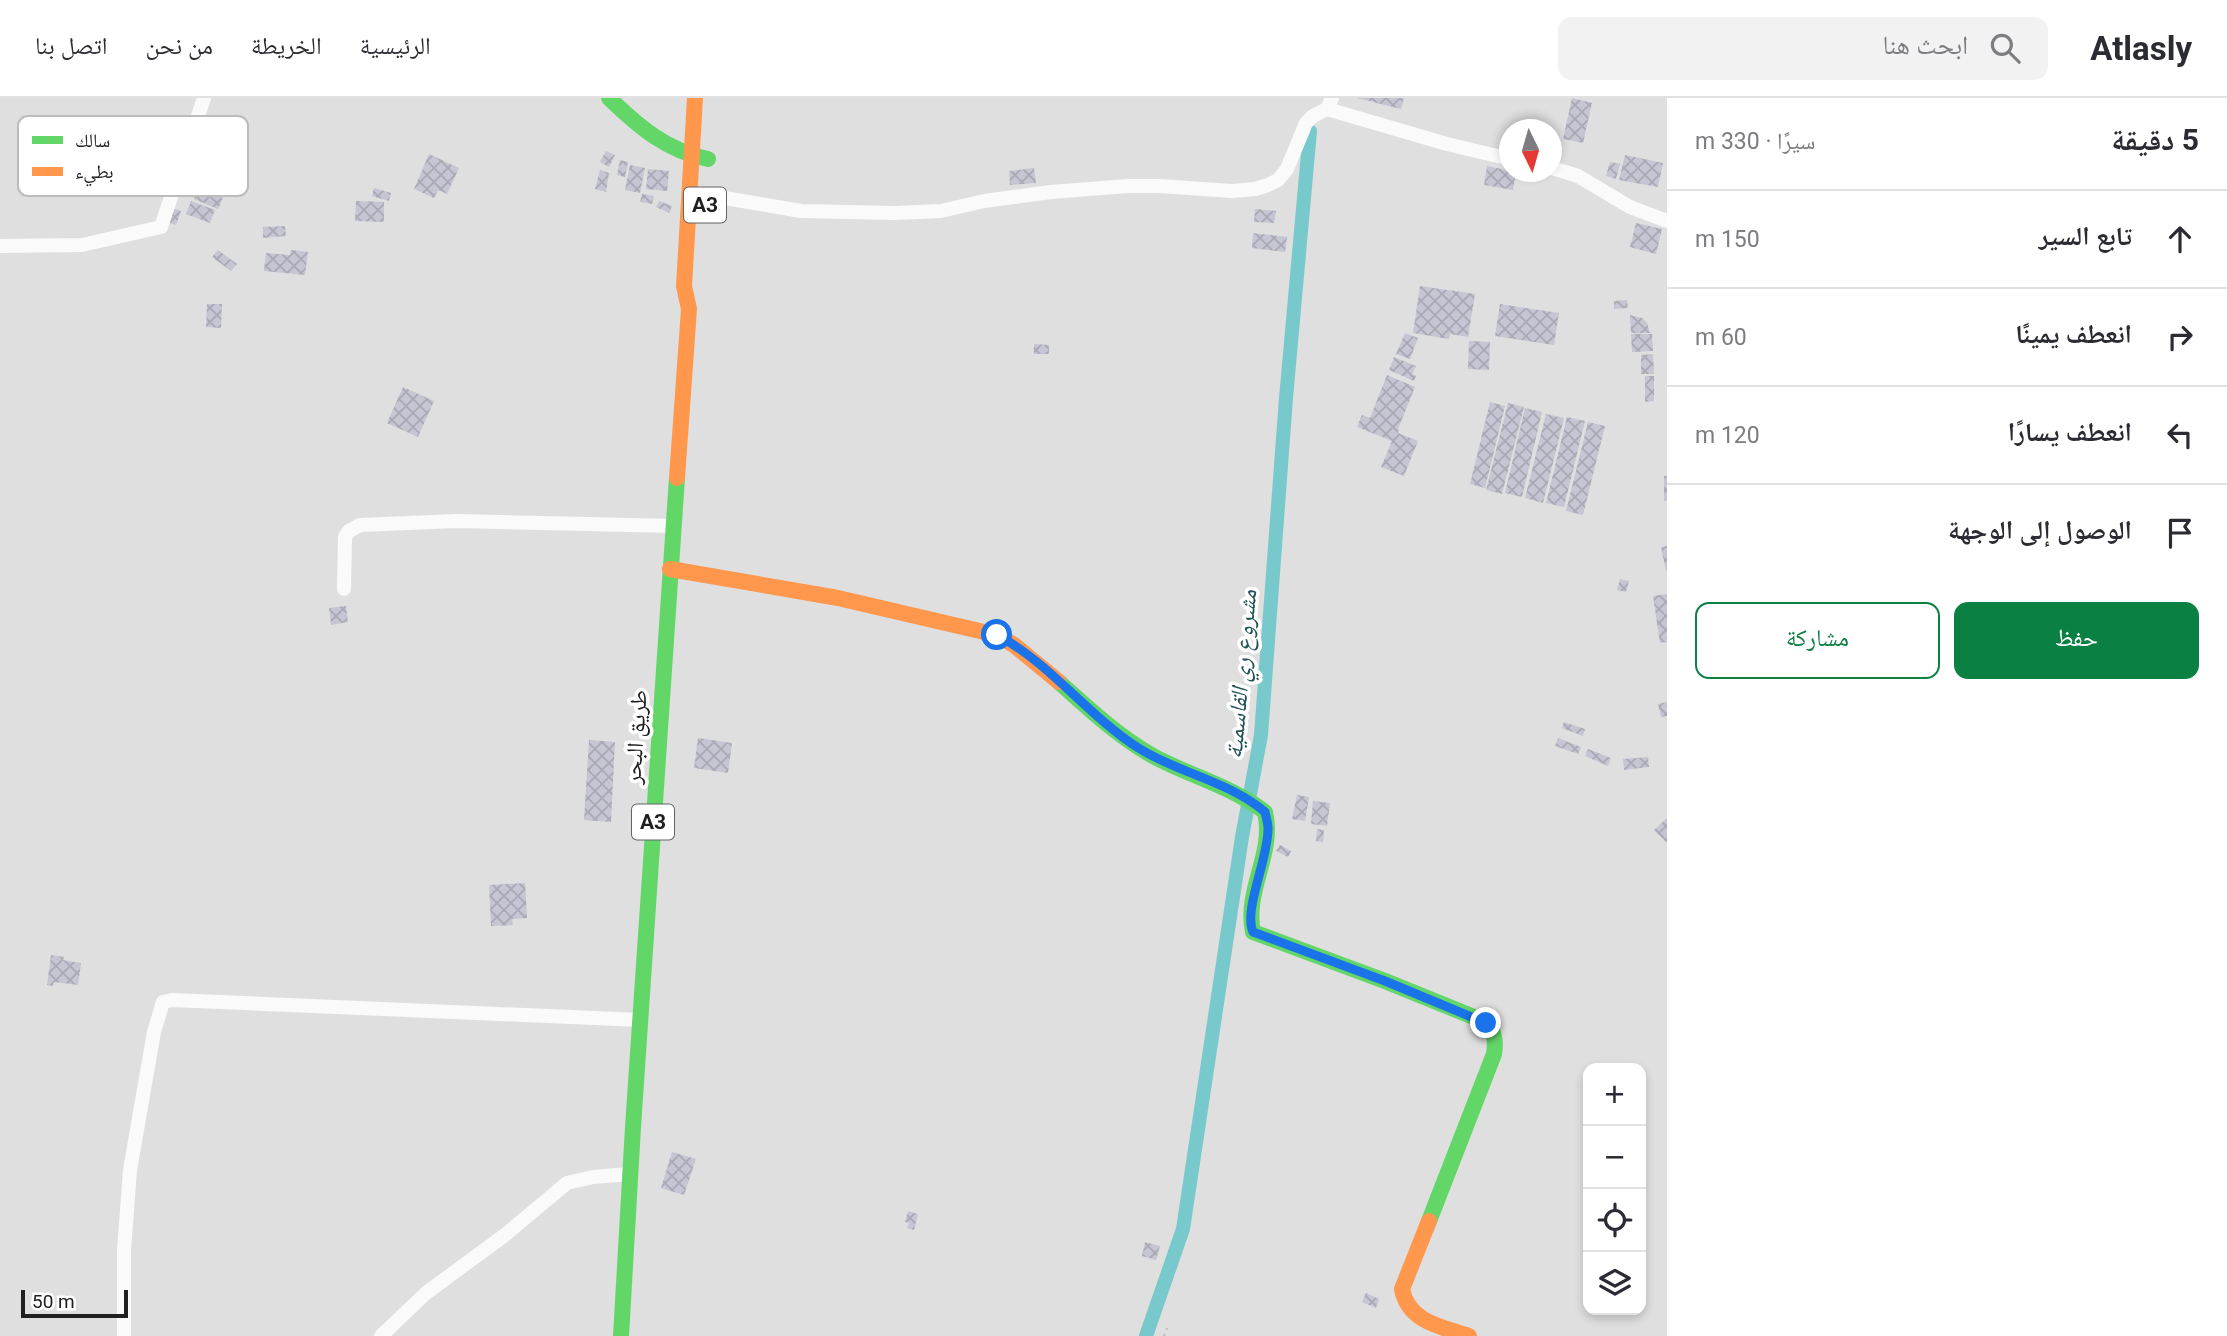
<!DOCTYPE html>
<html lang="ar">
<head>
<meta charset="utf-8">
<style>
  body { margin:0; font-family:Roboto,"Noto Naskh Arabic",sans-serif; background:#f2f2f3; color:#2b2b33; direction:rtl }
  .controls { position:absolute; right:21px; bottom:21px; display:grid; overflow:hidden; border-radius:14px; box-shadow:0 4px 10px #0003 }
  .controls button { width:63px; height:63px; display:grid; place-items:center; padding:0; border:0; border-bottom:2px solid #e1e1e2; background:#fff; color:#2b2b33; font:35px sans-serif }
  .compass { position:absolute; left:1499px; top:21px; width:63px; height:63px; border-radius:50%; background:#fff; box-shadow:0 4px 10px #0003; rotate:175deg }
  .scale { position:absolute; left:21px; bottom:18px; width:107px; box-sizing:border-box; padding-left:7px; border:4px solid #202021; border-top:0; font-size:19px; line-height:24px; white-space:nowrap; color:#202021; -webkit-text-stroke:5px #fff; paint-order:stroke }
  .stop { position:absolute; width:21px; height:21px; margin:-16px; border:5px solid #1a73e8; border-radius:50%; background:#fff }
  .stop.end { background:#1a73e8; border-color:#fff; box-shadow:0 2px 7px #0008 }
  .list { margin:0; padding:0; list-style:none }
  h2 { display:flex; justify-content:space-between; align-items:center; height:91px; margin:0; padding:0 28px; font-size:30px }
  h2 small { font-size:23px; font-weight:400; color:#7c7c81 }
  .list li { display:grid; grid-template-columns:46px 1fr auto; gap:21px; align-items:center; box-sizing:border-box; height:98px; padding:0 28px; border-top:2px solid #e1e1e2 }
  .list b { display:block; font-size:26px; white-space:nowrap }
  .list em { font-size:23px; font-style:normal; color:#7c7c81 }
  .actions { display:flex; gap:14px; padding:21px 28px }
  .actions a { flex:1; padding:16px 0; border:2px solid #0b8043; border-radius:14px; text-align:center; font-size:24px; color:#0b8043 }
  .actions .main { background:#0b8043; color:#fff }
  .icon { flex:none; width:38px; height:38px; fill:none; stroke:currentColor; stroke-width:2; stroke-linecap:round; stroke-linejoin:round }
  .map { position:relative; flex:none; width:1667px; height:1238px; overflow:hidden; direction:ltr }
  header { display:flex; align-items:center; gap:42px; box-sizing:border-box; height:98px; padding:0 35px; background:#fff; border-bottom:2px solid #e1e1e2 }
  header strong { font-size:33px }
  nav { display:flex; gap:38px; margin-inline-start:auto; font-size:24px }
  .search { width:490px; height:63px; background:#f2f2f3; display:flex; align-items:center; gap:18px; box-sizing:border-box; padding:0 24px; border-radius:14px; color:#7c7c81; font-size:26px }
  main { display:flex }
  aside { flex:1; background:#fff }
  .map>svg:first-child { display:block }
</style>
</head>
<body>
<header>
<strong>Atlasly</strong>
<div class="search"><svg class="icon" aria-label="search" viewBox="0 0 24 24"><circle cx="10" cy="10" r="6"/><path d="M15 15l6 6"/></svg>ابحث هنا</div>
<nav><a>الرئيسية</a><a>الخريطة</a><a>من نحن</a><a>اتصل بنا</a></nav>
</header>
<main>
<aside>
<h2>5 دقيقة<small>سيرًا · 330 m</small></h2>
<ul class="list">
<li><svg class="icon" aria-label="ahead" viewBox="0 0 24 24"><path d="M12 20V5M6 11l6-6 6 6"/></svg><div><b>تابع السير</b></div><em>150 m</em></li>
<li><svg class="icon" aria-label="right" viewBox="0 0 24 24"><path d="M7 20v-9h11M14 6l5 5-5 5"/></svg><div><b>انعطف يمينًا</b></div><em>60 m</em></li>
<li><svg class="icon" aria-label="left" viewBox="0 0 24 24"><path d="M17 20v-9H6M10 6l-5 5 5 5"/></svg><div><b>انعطف يسارًا</b></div><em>120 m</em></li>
<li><svg class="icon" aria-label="arrive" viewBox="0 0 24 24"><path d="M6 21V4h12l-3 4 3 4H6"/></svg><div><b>الوصول إلى الوجهة</b></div></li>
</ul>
<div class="actions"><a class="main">حفظ</a><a>مشاركة</a></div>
</aside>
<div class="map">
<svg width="1667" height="1238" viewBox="0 0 1667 1238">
  <defs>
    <pattern id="building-cross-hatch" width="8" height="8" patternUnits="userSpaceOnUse" patternTransform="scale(1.75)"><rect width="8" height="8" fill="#c5c5d3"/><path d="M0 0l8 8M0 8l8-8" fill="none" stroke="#a9a9b5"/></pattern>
  </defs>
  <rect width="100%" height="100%" fill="#dfdfe0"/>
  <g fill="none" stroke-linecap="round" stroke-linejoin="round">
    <path stroke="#78c9cb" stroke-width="14" d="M1146 1238 1183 1131 1242 739 1261 637 1286 300 1310 33"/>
  </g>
  <path fill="url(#building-cross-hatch)" d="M1357 0H1404L1401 11Z
    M1572 0 1592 5 1583 45 1563 41Z
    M606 53 615 57 609 69 600 64Z
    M429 56 459 70 447 96 438 92 434 100 414 91Z
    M1625 57 1663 65 1658 89 1619 82Z
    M620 62 628 64 625 79 617 77Z
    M1610 64 1620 66 1616 81 1606 78Z
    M630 67 645 70 640 95 625 92Z
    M1487 68 1516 74 1513 92 1484 87Z
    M1034 70 1036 85 1010 87 1009 73Z
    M648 71 669 73 667 93 646 91Z
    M600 72 609 75 606 94 595 91Z
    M198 90 223 100 218 111 194 101Z
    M374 90 391 95 389 103 372 98Z
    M642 96 654 98 652 106 640 104Z
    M191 103 215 112 210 125 186 116Z
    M356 103 384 104V124L355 123Z
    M659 103 672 108 669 115 656 109Z
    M172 110 181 113 176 127 167 124Z
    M1255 111 1276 113 1274 125 1254 124Z
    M1636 125 1662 131 1656 156 1630 149Z
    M285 128 286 138 263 140V129Z
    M1253 135 1287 139 1285 154 1252 150Z
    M218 152 237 166 231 173 212 159Z
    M291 152 308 154 305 177 264 173 266 155 290 157Z
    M1420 188 1475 196 1468 239 1450 236 1449 241 1413 235Z
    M1627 202 1628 210 1614 211V203Z
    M207 206H222L221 230 206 229Z
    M1500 206 1559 215 1554 247 1495 238Z
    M1630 217 1642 220 1647 225 1650 235H1631Z
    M1405 235 1418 240 1410 261 1396 256Z
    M1631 236H1652L1653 253 1632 254Z
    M1469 243 1490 244 1489 272 1468 271Z
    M1034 246 1049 247V256H1034Z
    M1653 256 1654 276H1641V257Z
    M1394 259 1416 268 1412 276 1416 278 1414 283 1389 272Z
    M1387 277 1415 289 1398 331H1399L1398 335 1418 343 1404 378 1381 369 1392 343 1357 329 1362 317 1370 320Z
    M1645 278H1654V303L1645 304Z
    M403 289 434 303 418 339 387 325Z
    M1490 304 1505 308 1485 390 1470 386Z
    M1508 305 1524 309 1502 396 1486 392Z
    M1525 310 1542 314 1522 399 1505 395Z
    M1546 316 1564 320 1543 405 1525 400Z
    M1567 319 1585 323 1564 409 1546 405Z
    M1588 324 1605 328 1583 417 1566 413Z
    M1664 378H1667V403H1664Z
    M1667 448V473H1666L1661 449Z
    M1620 481 1629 483 1626 494 1617 492Z
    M1667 496V544L1660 545 1653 498Z
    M346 508 348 524 331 527 329 510Z
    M1667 604V618L1661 619 1658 606Z
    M1564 624 1585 631 1583 638 1562 630Z
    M698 640 732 645 728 675 694 670Z
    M1558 640 1581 649 1578 656 1555 648Z
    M589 642 615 644 611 724 584 722Z
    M1588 651 1611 660 1608 668 1585 658Z
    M1648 659 1649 669 1624 672 1623 661Z
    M1297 697 1309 699 1305 723 1292 721Z
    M1313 703 1330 705 1327 728 1311 726Z
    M1667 720V745L1654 732Z
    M1317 731 1324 732 1323 744 1316 743Z
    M1280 747 1291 753 1288 759 1276 753Z
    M525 785 527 820 512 821 513 827 491 828 489 787Z
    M51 857 64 859 63 862 81 865 78 887 54 884 53 888 47 887Z
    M672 1054 696 1061 684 1097 661 1090Z
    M908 1113 918 1116 914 1132 907 1130 909 1125 905 1124Z
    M1145 1144 1160 1148 1156 1162 1142 1158Z
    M1366 1195 1379 1201 1376 1210 1362 1204Z"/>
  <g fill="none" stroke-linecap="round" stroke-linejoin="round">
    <path stroke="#bfbfbf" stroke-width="2.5" stroke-dasharray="2 5" stroke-linecap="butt" d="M1164 1238 1167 1230"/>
    <path stroke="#fafafa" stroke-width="14" d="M1327 11 1447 46 1510 61
      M1552 70 1578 78 1630 109 1667 123
      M689 94 801 113 895 115 941 113 984 103 1051 94 1128 88H1159L1232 93 1255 91 1268 87 1278 82 1287 71 1306 25 1313 18 1327 11 1332 0
      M0 148 82 147 161 129 204 0
      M344 491 345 439 349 433 360 427 457 423 674 428
      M124 1238V1152L130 1072 154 934 163 904 172 902 640 922
      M381 1238 426 1195 505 1137 567 1085 593 1079 630 1076"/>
    <path stroke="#63d668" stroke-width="16" d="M609 0C639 29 667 53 708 61
      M1059 584C1089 611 1118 638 1153 658 1190 678 1231 688 1265 714 1275 755 1244 793 1253 834L1385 883 1486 924C1495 934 1496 943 1494 956L1429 1123
      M621 1238 633 1029 677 380"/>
    <path stroke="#ff974d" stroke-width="16" d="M677 380 689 211 684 188 695 0
      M670 471 838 500 997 537 1014 547 1059 584
      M1429 1123 1402 1191C1408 1224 1442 1229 1469 1238"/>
  </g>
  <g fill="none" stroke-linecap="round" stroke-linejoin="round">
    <path stroke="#1a73e8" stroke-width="9" d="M997 537C1049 564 1089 619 1140 651 1179 675 1230 684 1265 714 1266 719 1268 725 1268 730 1269 759 1243 812 1253 834L1385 883 1486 925"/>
  </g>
  <g text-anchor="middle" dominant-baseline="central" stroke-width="7" stroke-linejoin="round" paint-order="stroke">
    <g fill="#fff" stroke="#636364" stroke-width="2">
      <rect x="684" y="89.5" width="42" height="35" rx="5"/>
      <rect x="632" y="706.5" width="42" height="35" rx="5"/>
    </g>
    <g font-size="21" font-weight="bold" fill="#202021">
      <text x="705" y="107">A3</text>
      <text x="653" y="724">A3</text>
    </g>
    <g font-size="23" fill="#202021" stroke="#fff">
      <text transform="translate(636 639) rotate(-86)">طريق البحر</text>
    </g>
    <g font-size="24" font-style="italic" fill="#215354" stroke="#fff">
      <text transform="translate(1241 576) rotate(-85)">مشروع ري القاسمية</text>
    </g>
  </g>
  <rect x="18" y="18" width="230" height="80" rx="10" fill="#fff" stroke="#bcbcbc" stroke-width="2"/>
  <rect x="32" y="38" width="31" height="8" fill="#63d668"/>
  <rect x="32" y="69" width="31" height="9" fill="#ff974d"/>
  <g font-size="19" fill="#202021">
    <text x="75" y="49">سالك</text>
    <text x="75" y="80">بطيء</text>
  </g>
</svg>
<div class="controls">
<button>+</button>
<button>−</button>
<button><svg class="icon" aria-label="locate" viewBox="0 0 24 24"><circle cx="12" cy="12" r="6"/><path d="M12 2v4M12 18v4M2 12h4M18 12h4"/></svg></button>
<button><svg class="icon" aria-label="layers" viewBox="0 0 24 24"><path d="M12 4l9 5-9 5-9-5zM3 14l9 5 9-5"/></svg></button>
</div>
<svg class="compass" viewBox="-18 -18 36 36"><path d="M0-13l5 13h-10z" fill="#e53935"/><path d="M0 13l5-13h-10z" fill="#7c7c81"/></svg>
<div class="scale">50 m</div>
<div class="stop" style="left:997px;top:537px"></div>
<div class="stop end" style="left:1486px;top:925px"></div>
</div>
</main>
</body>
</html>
